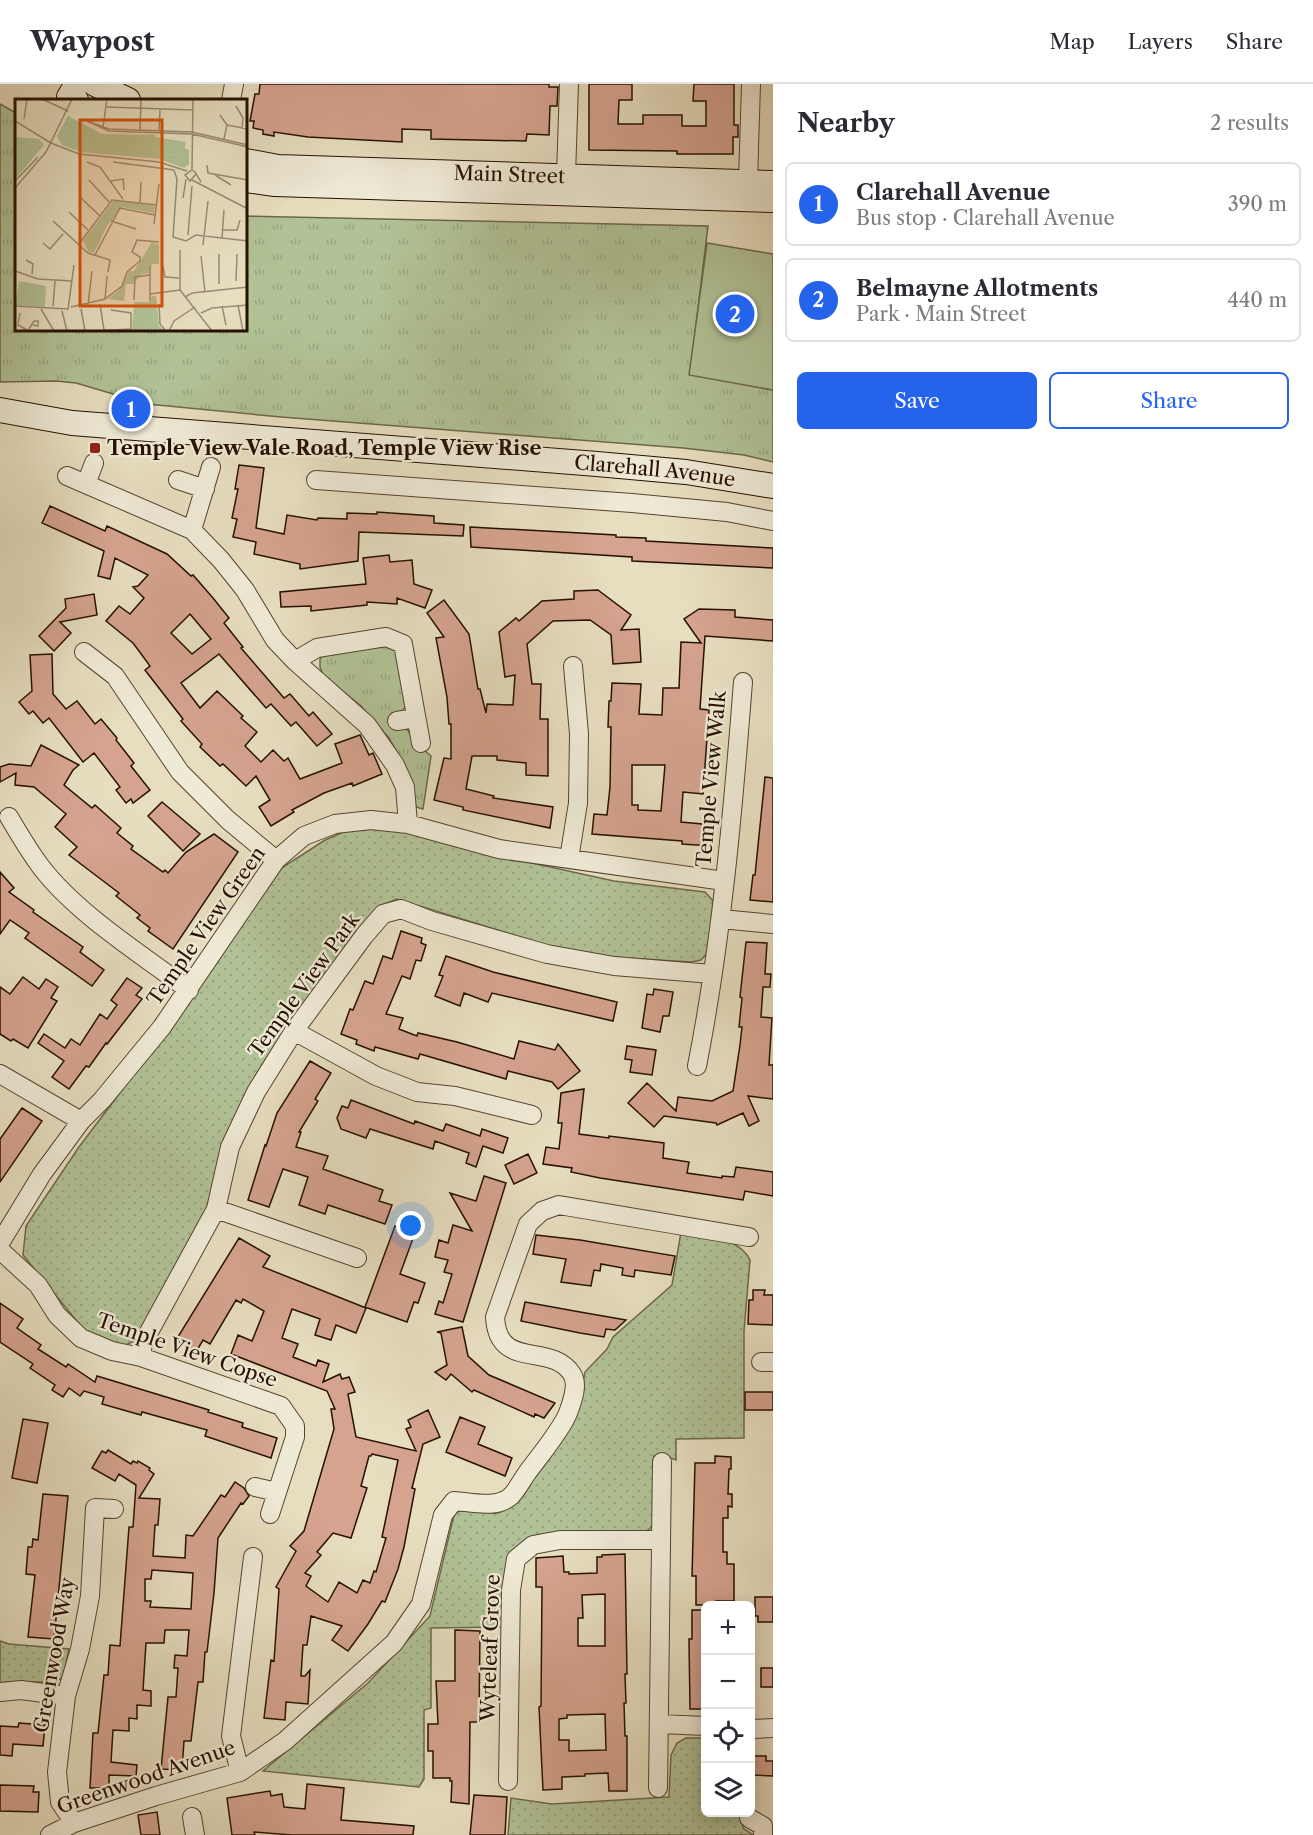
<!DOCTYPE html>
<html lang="en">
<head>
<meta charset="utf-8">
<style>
  body { margin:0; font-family:"Libre Caslon Text",serif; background:#f7f7f7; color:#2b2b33 }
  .controls { position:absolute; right:18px; bottom:18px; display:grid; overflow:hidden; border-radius:9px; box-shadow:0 3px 15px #0003 }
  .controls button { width:54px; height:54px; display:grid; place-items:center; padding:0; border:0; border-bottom:2px solid #e1e1e2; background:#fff; color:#2b2b33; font:30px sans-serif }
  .you { position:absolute; left:411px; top:1142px; width:21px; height:21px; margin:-15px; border:4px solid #fff; border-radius:50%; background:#1a73e8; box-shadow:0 0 0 9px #1a73e833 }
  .badge { display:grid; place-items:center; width:39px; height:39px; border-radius:50%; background:#2563eb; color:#fff; font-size:20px; font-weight:700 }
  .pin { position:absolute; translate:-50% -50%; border:3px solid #fff; box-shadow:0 2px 6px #0006 }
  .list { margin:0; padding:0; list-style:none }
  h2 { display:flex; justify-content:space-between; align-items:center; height:78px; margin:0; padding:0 24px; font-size:26px }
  h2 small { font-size:20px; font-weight:400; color:#7c7c81 }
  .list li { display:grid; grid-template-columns:39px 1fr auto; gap:18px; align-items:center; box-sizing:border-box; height:84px; margin:0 12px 12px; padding:0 12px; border:2px solid #e1e1e2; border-radius:9px }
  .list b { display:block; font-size:22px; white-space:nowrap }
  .list p { margin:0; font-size:20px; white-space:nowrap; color:#7c7c81 }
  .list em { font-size:20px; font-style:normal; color:#7c7c81 }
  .actions { display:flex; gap:12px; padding:18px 24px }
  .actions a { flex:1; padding:14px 0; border:2px solid #2563eb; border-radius:9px; text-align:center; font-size:21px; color:#2563eb }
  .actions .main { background:#2563eb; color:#fff }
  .icon { flex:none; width:33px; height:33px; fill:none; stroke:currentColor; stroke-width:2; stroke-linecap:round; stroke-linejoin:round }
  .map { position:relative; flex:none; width:773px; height:1751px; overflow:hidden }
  header { display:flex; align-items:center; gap:36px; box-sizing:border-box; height:84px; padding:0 30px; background:#fff; border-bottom:2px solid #e1e1e2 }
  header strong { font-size:28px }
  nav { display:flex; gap:33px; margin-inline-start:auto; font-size:21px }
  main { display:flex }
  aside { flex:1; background:#fff }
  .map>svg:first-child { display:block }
</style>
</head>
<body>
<header>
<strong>Waypost</strong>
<nav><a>Map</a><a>Layers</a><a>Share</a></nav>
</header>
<main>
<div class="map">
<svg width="773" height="1751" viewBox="0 0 773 1751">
  <defs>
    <pattern id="grass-tufts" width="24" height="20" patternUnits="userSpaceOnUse" patternTransform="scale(1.5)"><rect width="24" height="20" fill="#b1c296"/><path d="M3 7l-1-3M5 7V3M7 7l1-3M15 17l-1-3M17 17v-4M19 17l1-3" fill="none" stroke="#98a680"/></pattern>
    <pattern id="park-dots" width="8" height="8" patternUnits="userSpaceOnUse" patternTransform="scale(1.5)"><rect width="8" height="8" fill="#b1c296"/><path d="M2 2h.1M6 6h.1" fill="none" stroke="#98a680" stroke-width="1.8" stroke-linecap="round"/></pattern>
  </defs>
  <rect width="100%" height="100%" fill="#e7dec0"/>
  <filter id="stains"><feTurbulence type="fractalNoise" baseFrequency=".00333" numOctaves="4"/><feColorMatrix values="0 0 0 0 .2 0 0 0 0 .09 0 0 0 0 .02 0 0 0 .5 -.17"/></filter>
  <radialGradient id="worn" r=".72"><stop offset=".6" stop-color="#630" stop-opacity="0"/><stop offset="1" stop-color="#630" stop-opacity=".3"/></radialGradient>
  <path fill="url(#grass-tufts)" stroke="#6c694b" stroke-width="1.5" d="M0 20 16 29V246H246V132L708 142 690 290 773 306V378L744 371 683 364 281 333 147 320 76 299 56 297 0 298Z
    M388 562 397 566 408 620 401 628C406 648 414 658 431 672L423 725 416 723 413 705 401 675 389 654 361 622 323 591 320 583V575L325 569Z"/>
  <path fill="url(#park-dots)" stroke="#6c694b" stroke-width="1.5" d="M360 741 401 745 454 762 614 797 705 808 715 819 709 867 701 876 691 878 610 873 556 864 397 815 382 821 254 999 206 1132 134 1257 124 1262 97 1255 84 1246 23 1171 26 1142 38 1124 79 1063 175 936 280 785 325 756Z
    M681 1148C705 1153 738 1152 750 1176L744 1247V1354L676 1355V1376L665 1372H654L653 1442 628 1461 535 1462 516 1479 507 1543 431 1544V1624L424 1626V1695L419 1703 263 1687 368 1599 430 1532 454 1431C468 1418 481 1431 497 1429 501 1429 507 1425 511 1423L580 1311 585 1288 607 1265 613 1253 672 1201Z
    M0 1557 9 1560 69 1565 63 1594C44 1602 21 1595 0 1599Z
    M686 1654H705L706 1728 741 1729 743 1744 753 1751H508L511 1714 552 1720 669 1713 671 1671 677 1659Z"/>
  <path fill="#b1c296" stroke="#6c694b" stroke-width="1.5" d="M707 159 773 170V306L689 291Z"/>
  <path fill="#d5a38e" stroke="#261000" stroke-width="1.5" fill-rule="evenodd" d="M260 0H549V3H558L557 22H550L549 51 527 50 526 57 431 55V46L402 45V58L308 53 274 48V52L263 50V46L253 44 254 37H250L255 10H259Z
    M589 0H632V16H619L618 40H643V31H682V42H706V17H693L694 0H734V41H738V53H733V70H677V67L589 66Z
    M239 381 264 384 256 444 284 450 287 431 317 436 318 434 347 435V429L377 430V428L434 432V439L464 441 463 452 359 448 358 477 300 485V480L254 470 256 458 233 453 237 435 232 434 238 405H235Z
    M50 422 105 447 107 442 167 470 191 492 193 491 213 514 229 534 224 539 243 563 241 564 284 614 290 610 309 632 313 628 332 650 317 662 296 638 291 642 271 620 266 624 219 570 181 599 200 624 217 607 243 632 241 634 257 648 245 662 261 678 273 666 284 677 288 674 300 695 342 679 335 660 360 651 369 671 373 669 382 690 353 702 352 699 324 709 292 726 294 728 271 742 259 723 270 716 256 692 246 702 223 680 220 682 200 663 202 660 181 637 183 635 145 586 150 582 139 567 133 559 106 537 119 522 130 530 144 514 133 503 138 502 148 491 115 474 110 495 98 492 104 467 42 439ZM190 530 211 555 192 570 171 549Z
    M470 443 616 451V453L646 454V457L773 464V484L632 477V473L471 463Z
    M389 471 390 478 412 476 414 500 432 506 425 524 397 514V520L367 518V521L311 527V522L281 523 280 508 366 500 363 474Z
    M598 506 631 531 621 546 639 545 641 578 613 580 611 551 590 536 553 537 527 560 532 600H541L540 635H548V692L526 691V679L497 676V672H472L466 705 494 712 493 714 553 723 550 744 463 726V723L434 716 444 674 451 675V640H449L447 613 436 554 444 553 427 529 444 516 469 550 478 605H480L486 629 487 620 513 621 515 591 505 593 499 548 516 534 519 537 542 517 574 515V507Z
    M94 510 97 531 60 538 71 549 54 567 39 552 66 524 65 515Z
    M699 525 735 526V533L773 536V557L705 552 700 625 709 626 703 710 683 708 681 738 713 741 711 762 682 760V757L592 750 594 730 607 731 610 703 611 643H608L609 617H611L612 599 641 600 639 630 662 631 663 604H679L681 558 701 559 684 535ZM632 681H665L661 727 638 726V721H632Z
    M52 570 53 610 66 625 77 617 95 640 101 635 117 654 116 656 134 679 131 682 150 706 133 719 131 715 126 719 116 706 120 703 94 669 83 678 49 634 43 639 33 627 29 630 19 618 32 607 30 571Z
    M41 661 79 681 73 686 64 701 92 724 95 721 121 744 117 749 133 762 131 765 163 788 165 786 168 789 186 768 214 750 238 768 173 865 148 847 150 844 137 834 140 831 116 812 119 809 69 771 77 763 55 743 66 730 34 703 15 701 16 689 0 698V683L9 680 31 682Z
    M765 693 773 694V818L750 816 753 791H755Z
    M162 718 200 750 183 767 148 732Z
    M0 788 14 804 9 808 34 826 33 828 83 863 80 868 104 886 92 902 25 854 29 849 10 836 0 850Z
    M401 847 422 854 421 859 426 861 421 877 416 876 410 895 402 892 386 930 403 934 399 945 417 952 418 949 457 958 514 975 519 957 555 966 558 960 580 987 558 1005 552 998 508 987 506 995 420 970 418 975 375 963 374 967 356 960 357 956 341 950 350 925 353 926 365 897 373 900 383 872 392 875Z
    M746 858 767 859 765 890H771L770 903H763L761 933 772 934 769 981H773V1015L748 1012 759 1037 749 1042 743 1029 717 1041 716 1039 664 1032 654 1043 628 1019 647 999 676 1027 678 1013 712 1017 733 1007 740 961 742 943H739L742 914 740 913Z
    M446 872 493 888 617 918 613 937 492 909 488 918 464 909 460 922 435 912 443 892 439 891Z
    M23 893 39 905 46 895 58 903 51 914 57 917 28 964 13 955 11 957 0 950V903L10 910Z
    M127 894 142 904 136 911 142 915 107 960 106 959 89 983 86 982 69 1005 52 993 64 977 38 959 44 950 65 964 71 955 80 961 100 930 107 935 117 921 111 916Z
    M654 905 673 908 669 932H663L660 948 642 944 647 910 653 911Z
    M627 962 656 966 652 991 630 988 632 976 625 975Z
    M310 977 331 989 315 1015 318 1017 299 1048H301L296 1063 328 1072 323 1085 383 1106 379 1117 392 1121 385 1140 328 1121 325 1130 299 1121 308 1093 283 1085 269 1123 248 1116 265 1061 266 1062 277 1029Z
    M584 1005 579 1050 609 1054V1052L664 1059 663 1074 689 1078 687 1089 722 1094V1092L734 1093 736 1083 773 1088V1112L745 1107 743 1116 600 1094 571 1088 572 1084 543 1080 546 1063 559 1065 562 1039H558L561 1009Z
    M351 1016 414 1040 415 1037 443 1047 446 1040 480 1052 482 1045 508 1054 503 1069 483 1062 476 1083 466 1079 469 1069 435 1057 433 1065 370 1045 366 1054 341 1045 337 1034 342 1022 348 1024Z
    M22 1024 42 1037 0 1098V1055Z
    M528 1070 537 1089 514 1100 505 1081Z
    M484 1092 506 1099 463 1238 435 1230 439 1217 443 1219 452 1190 444 1188 448 1176 435 1173 439 1156 448 1159 453 1141 472 1147 450 1109 476 1117Z
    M395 1142 415 1149 400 1190 425 1199 418 1219 414 1218 407 1238 365 1223Z
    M536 1151 580 1156 675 1172 671 1191 635 1186 634 1193 622 1191 623 1184 601 1180 600 1187 594 1186 591 1202 561 1198 566 1175 533 1170Z
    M239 1154 270 1172 263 1183 366 1224 356 1249 336 1241 331 1256 315 1251 320 1235 292 1225 282 1254 298 1260 293 1273 316 1282 318 1276 329 1280 323 1298 340 1290 342 1295 349 1293 355 1308 348 1310 356 1353 416 1367 406 1345 411 1343 408 1336 428 1326 440 1353 423 1360 412 1404 415 1405 404 1463 398 1485 385 1518 382 1517 368 1540 348 1567 332 1556 342 1542 311 1532 307 1561H303L301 1592H305L310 1586 308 1620 286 1618 285 1636 264 1634 271 1576 274 1577 279 1505 276 1503 296 1467 290 1462 304 1447 334 1345 331 1325H335L327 1307 231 1270 238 1251 252 1257 264 1227 243 1215 241 1219 236 1216 210 1260 203 1256 196 1268 176 1256ZM372 1370 398 1376 382 1453 386 1454 376 1488 374 1487 370 1499 363 1496 357 1509 339 1498 328 1518 306 1502 311 1492 305 1489 321 1471 317 1468 333 1449 351 1454 367 1404 361 1402 369 1372H371Z
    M753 1206H765L764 1211H773V1241L748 1240 749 1216H753Z
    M525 1218 580 1228 626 1236 615 1246 606 1245 604 1253 580 1249 521 1237Z
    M0 1219 23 1235 17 1244 41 1261 38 1265 66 1283 68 1280 95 1298 97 1292 209 1326 208 1328 243 1339 242 1343 277 1354 271 1374 205 1352 207 1346 142 1328 141 1331 102 1320 104 1313 84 1307 80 1312 69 1304 63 1313 52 1306 55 1301 30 1284 33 1280 0 1258Z
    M462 1243 468 1272 489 1291 555 1319 544 1334 535 1330 534 1333 474 1306 472 1308 451 1290 446 1296 435 1288 447 1281 441 1249 437 1248Z
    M745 1308H773V1326H745Z
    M460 1333 485 1343 478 1360 512 1374 505 1392 446 1368Z
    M23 1335 48 1339 37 1399 12 1394Z
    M108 1366 131 1380 133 1377 137 1379 138 1377 150 1384 149 1386 154 1390 139 1414 160 1415 158 1441H155L153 1472 185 1474 186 1451 193 1452 221 1411 225 1413 235 1398 244 1404 249 1412 243 1420 241 1419 218 1454 214 1509 207 1568H205L203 1598H198L191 1657H184L182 1686 161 1685 168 1613H176L178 1584H174L175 1571 187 1572 189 1546H165L164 1559H146L143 1606 151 1607V1622L137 1621V1635L129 1634V1647L113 1646 111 1678 137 1681 136 1692 109 1691V1704H90L93 1649H98L104 1591H108L110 1561 120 1562 129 1443H133L136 1401 119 1390 115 1397 92 1384 102 1367 106 1369ZM152 1486 193 1489 191 1525 150 1523 151 1517H145V1495H151Z
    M715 1372 731 1373V1385H729L728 1410H732V1423L728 1422V1434H723V1468H727V1480H734V1517H716V1521H696V1492H692L695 1379H715Z
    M43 1410 68 1412 54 1555 28 1553 35 1491 26 1490 28 1463H32L33 1455 38 1456Z
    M625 1470 627 1590H625L626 1619H624L625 1652H627V1707H609L608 1689 585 1690V1692L562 1693V1705L543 1706 539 1623 541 1622 542 1503H536V1474L563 1472 564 1488H569V1490L597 1489V1473H602V1471ZM605 1510V1562H578V1534H583L582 1511ZM605 1630 606 1666 569 1667V1656H559V1635L567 1634V1631Z
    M755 1513H773V1538H758V1532H755Z
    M692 1526H705V1625H690L689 1555H692Z
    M455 1546 480 1547 479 1638H470L469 1720 451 1718 452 1697H450V1694H433V1667H428V1640H438L436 1597H455Z
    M761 1584H773V1603H761Z
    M19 1639 45 1641 43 1662 13 1660 12 1672 0 1671V1642L18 1643Z
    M750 1672H766V1677H773V1692L750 1691Z
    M307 1700 344 1704 341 1736 414 1742 413 1751H292L254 1748 255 1751H232L227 1714 270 1707 271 1712 282 1710 284 1723 305 1725Z
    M0 1701 34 1702 33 1708H39L38 1728 0 1727Z
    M474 1711 507 1713 505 1751H470Z
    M157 1728 160 1751H141L138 1731Z"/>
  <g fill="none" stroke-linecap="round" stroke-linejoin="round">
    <g stroke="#564430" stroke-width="20">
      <path id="street" d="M231 16 234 0
        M566 92 569 0
        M748 98 751 0
        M67 392 192 446 221 476 245 506 275 556 295 577 367 641 395 681 405 703 408 740
        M178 396 205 405
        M316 396 632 419 727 428 773 437
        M86 400 94 379
        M192 446 211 383
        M84 568 115 592 180 688 228 736 276 776
        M295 577 317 564 386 553 403 560 421 659
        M397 637 416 634
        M9 733C19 750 29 767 41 783 77 830 141 870 189 906
        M569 775 578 719 579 650 573 582
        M721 835 773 840
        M294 947 376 992 417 1008 455 1012 532 1031
        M697 982C722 855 733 726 743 598
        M0 990 81 1037
        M216 1125 357 1174
        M0 1159 42 1090 81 1037 102 1016 162 943 276 776 304 752 335 740 371 736 408 740 499 765 724 797
        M0 1166 38 1201 57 1231 81 1254 112 1267 141 1273 281 1322 295 1342V1353L270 1430
        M141 1273 143 1259 216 1125 230 1063 256 1008 294 947 364 852 383 830 401 825 432 837 547 870 614 882 712 890
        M761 1278H773
        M255 1403 277 1408
        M0 1608 21 1606 66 1612
        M659 1640 706 1642
        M750 1645 773 1644
        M240 1688 231 1652 253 1473
        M508 1697 511 1506 516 1475 533 1461 560 1456H661
        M658 1704 662 1378
        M192 1733 195 1751
        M749 1734 763 1742V1751
        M74 1739 60 1718 57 1688 66 1612 80 1565 90 1512 95 1424 114 1425
        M50 1751 74 1739 156 1712 240 1688 285 1657 394 1559 421 1520 443 1431 454 1417C471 1418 497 1425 511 1412 517 1406 522 1396 527 1389 538 1374 562 1345 568 1329 572 1318 579 1301 572 1290 551 1257 498 1288 495 1233L528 1140 542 1127 559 1121 749 1153"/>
    </g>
    <g stroke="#261000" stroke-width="26">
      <g id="secondary">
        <path d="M95 0 128 16"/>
        <path d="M76 16 69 13 77 0"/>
        <path id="s1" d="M246 77 278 83 773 99"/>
        <path d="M246 96 275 100 773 116"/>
        <path id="s2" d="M0 326 72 339 597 380 686 388 773 402"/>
      </g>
    </g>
    <use href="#street" stroke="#efead6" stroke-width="18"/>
    <use href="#secondary" stroke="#efead6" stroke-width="24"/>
  </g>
  <rect fill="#8f2418" stroke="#efead6" stroke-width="2" x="89" y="358" width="12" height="12" rx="3"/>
  <g text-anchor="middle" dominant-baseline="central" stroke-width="4.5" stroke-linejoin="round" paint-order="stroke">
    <g font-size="20" fill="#261000" stroke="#efead6">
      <text stroke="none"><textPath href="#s1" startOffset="264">Main Street</textPath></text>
      <text stroke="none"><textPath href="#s2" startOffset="658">Clarehall Avenue</textPath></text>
      <text transform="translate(711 695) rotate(-85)">Temple View Walk</text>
      <text transform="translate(206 842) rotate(-55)">Temple View Green</text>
      <text transform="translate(304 901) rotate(-54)">Temple View Park</text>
      <text transform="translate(187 1266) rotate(19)">Temple View Copse</text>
      <text transform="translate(490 1564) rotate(-88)">Wyteleaf Grove</text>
      <text transform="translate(54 1571) rotate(-80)">Greenwood Way</text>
      <text transform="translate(146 1693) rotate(-19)">Greenwood Avenue</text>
    </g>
    <g font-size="20" font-weight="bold" fill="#261000" stroke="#efead6" text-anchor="start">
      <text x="107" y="364">Temple View Vale Road, Temple View Rise</text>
    </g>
  </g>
  <g transform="translate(15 15)">
    <rect width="232" height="232" fill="#e7dec0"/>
    <path d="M53 17 87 35 140 36 138 52 164 57 169 49 174 51V65L169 69 144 60 65 53 47 46 42 37ZM0 38 24 40 29 46 0 80Z" fill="#b1c296"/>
    <path d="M99 101 140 107 139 114 107 108 92 127 79 154 74 153 68 142ZM137 143 144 146V165H137L134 174 125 176 119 185H111L109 202 93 200 104 191 114 172H119ZM4 182 31 187 30 208 1 206ZM137 197H141L144 227 150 232H117L119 203H135Z" fill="#b1c296"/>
    <path d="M140 38 171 43 170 48 165 57 138 52ZM127 207 138 208 137 230 126 229Z" fill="#b1c296"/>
    <path fill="none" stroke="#9a8c73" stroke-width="1.5" d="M27 0 53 12M221 7 228 19 227 29M92 8 178 11M205 16 212 26 209 40M9 20 12 0M0 22 36 44 64 55 144 63 172 72M212 26 233 30M88 28 92 0M125 31 126 0M144 31 145 10M233 46 177 33 94 30 72 22 94 32 177 35 233 48M72 63 85 68 108 100M98 63 159 71 162 80 158 138 171 142 181 136 233 142M192 66 193 74 233 81M177 71 178 0M181 75 175 82 170 76 177 71 180 73 186 83M200 76 216 86M74 81 94 103M177 81 233 110M0 82 23 58M96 82 108 80 109 91M0 89 31 53 57 0M66 99 85 117M168 99 171 80M125 103 126 83M54 113 73 131M38 122 73 154 95 161 93 173M96 122 121 130M139 125 144 85M207 131H222L225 121M173 136 177 87M207 139 209 111M28 144 35 150 48 135M64 145 97 101 142 106M188 146 193 102M165 151V191L197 232M80 156 105 109 140 116M186 157 190 193M11 161 18 165 17 175M148 167 150 178 164 179M0 172 23 180 57 182M221 182 222 155M204 185V155M135 195 165 191M170 198 177 194 233 188M90 200 92 177M119 201 120 178 135 176M135 202V167M85 205 89 231M144 205 145 225 151 232M73 206 77 172M223 206 228 232M0 207 53 210 59 166M38 207 40 182M207 207 211 226M56 208 90 200 107 187 112 173 125 162V158L117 153 122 141 144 143M26 210 39 232M66 210 70 232M96 211 116 214V232M47 212 52 232M5 214 3 226 14 232M186 214 197 209 233 206M14 230 19 222H23V227L18 226M80 232 116 230M154 232 159 222 180 208"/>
    <path fill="#d5520b" fill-opacity="0.15" stroke="#d5520b" stroke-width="3" d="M65 21H147V207H65Z"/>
    <rect width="232" height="232" fill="none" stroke="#261000" stroke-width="3"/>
  </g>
  <rect width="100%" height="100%" filter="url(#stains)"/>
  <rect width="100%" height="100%" fill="url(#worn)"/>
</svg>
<div class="controls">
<button>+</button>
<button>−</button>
<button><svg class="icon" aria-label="locate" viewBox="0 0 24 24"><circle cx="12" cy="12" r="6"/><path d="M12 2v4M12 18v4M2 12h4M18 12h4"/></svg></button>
<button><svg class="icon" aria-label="layers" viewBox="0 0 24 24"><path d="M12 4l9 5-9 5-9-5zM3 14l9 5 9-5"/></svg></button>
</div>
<div class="you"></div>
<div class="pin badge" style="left:131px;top:325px">1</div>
<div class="pin badge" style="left:735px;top:230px">2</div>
</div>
<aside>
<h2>Nearby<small>2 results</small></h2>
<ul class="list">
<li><span class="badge">1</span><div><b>Clarehall Avenue</b><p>Bus stop · Clarehall Avenue</p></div><em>390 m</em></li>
<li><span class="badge">2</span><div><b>Belmayne Allotments</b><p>Park · Main Street</p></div><em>440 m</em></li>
</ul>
<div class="actions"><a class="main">Save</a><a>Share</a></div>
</aside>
</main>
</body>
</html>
